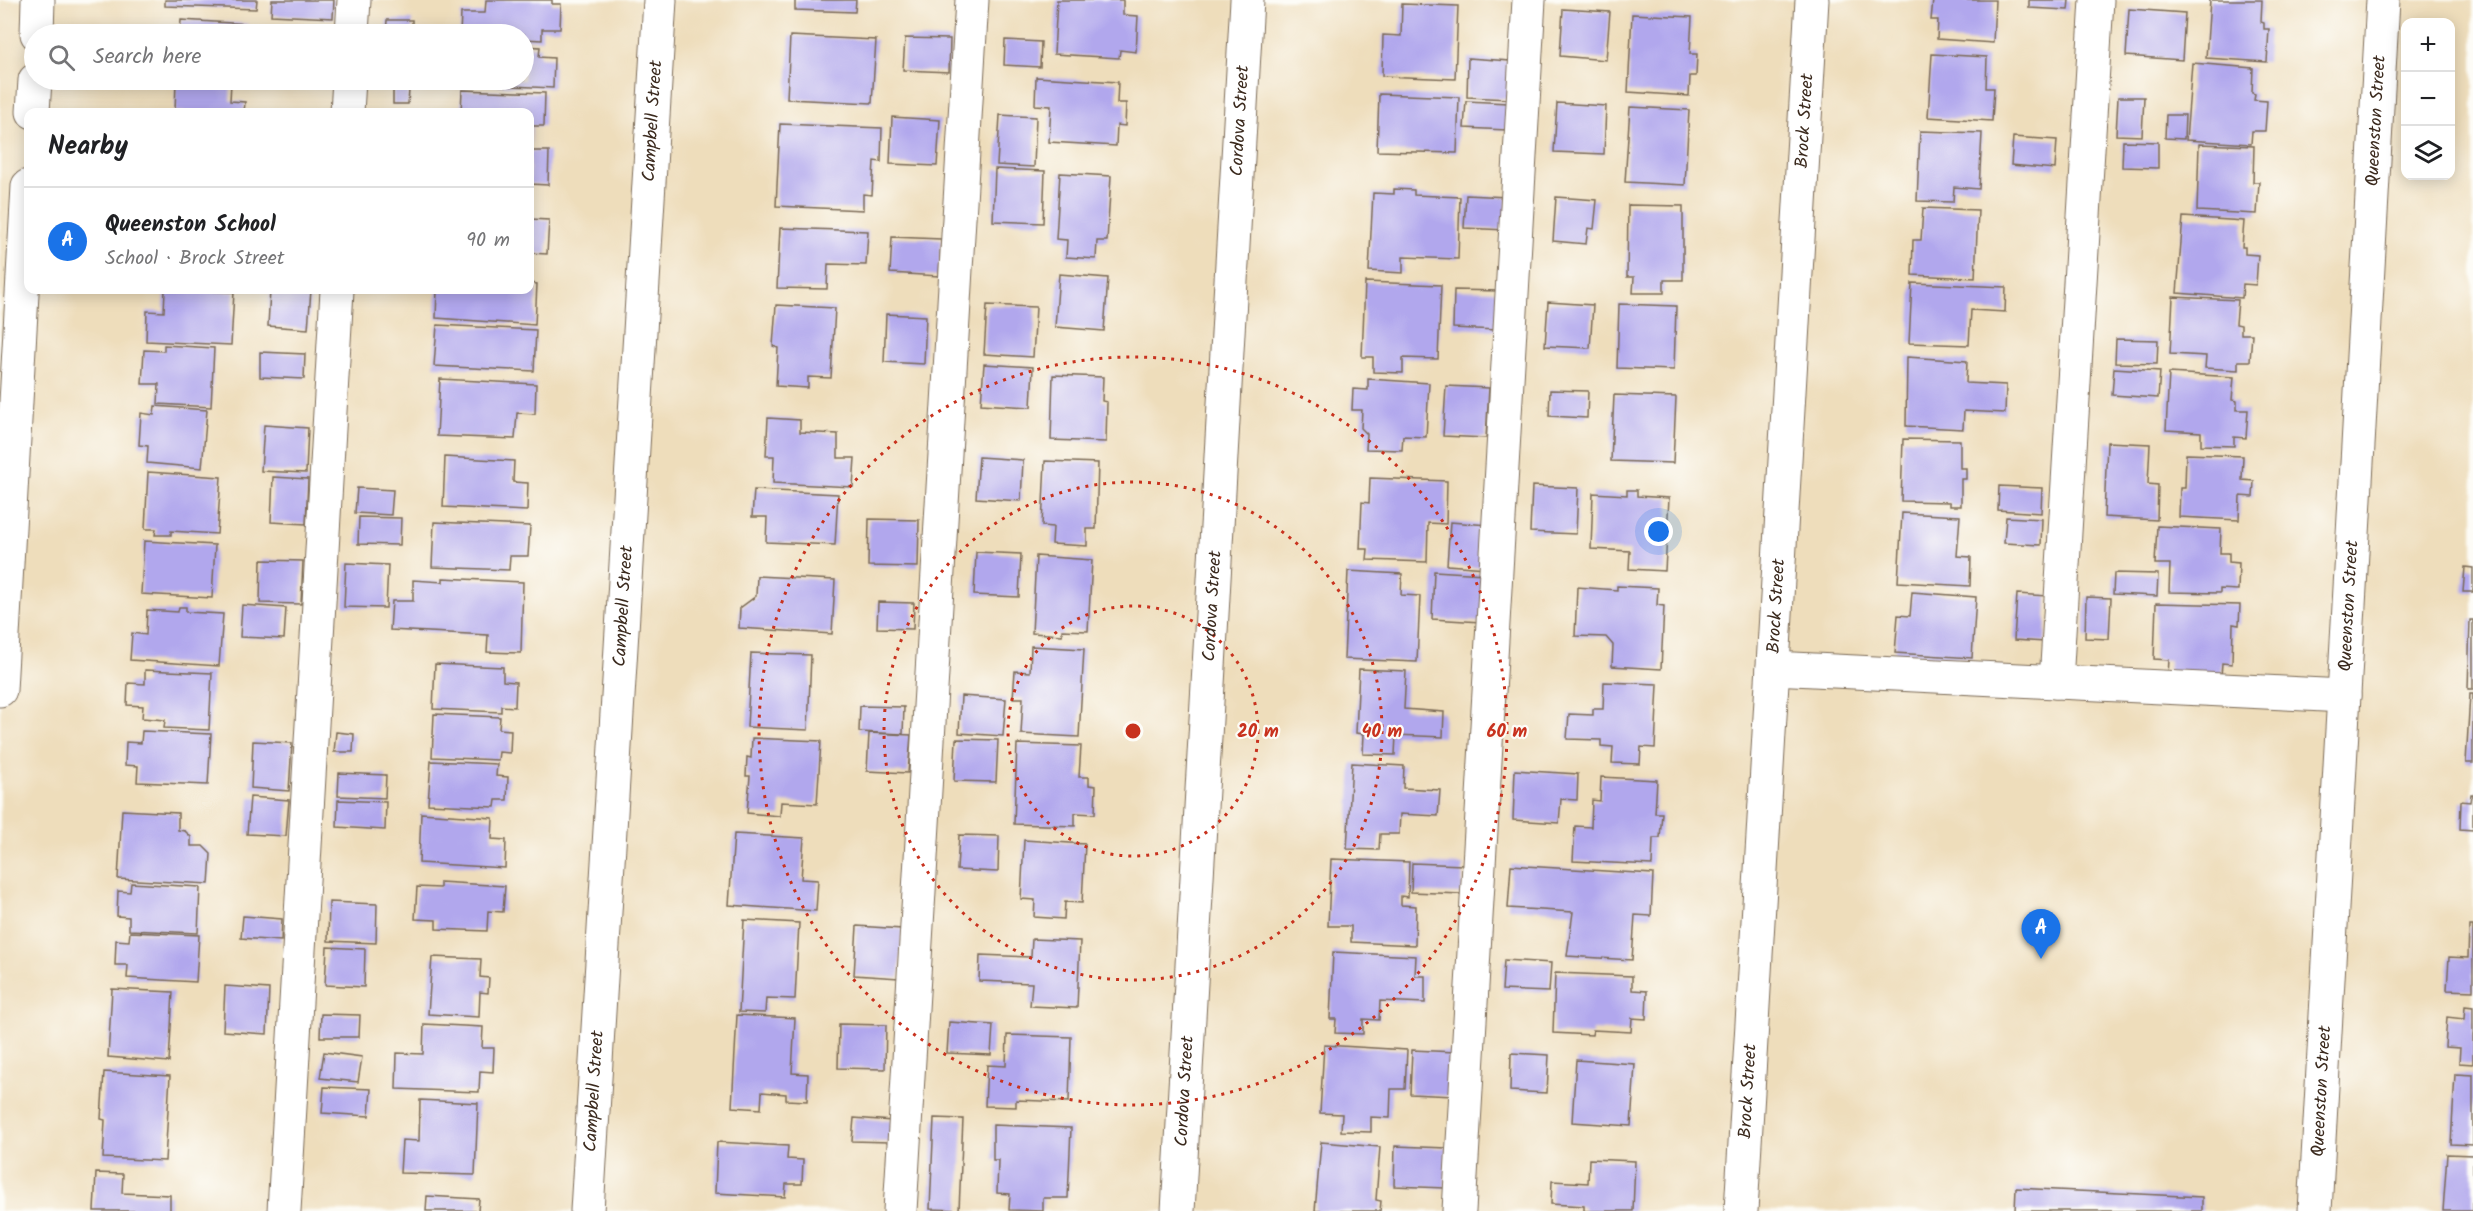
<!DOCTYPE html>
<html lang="en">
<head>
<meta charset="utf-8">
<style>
  body { margin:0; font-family:Kalam,sans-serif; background:#f2f2f2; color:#202124 }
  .controls { position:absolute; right:18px; top:18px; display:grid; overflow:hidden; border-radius:12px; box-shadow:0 3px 15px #0003 }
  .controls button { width:54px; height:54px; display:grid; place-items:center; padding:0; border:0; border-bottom:2px solid #e0e0e0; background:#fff; color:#202124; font:30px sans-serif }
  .you { position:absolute; left:1659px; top:532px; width:21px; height:21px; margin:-15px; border:4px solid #fff; border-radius:50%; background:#1a73e8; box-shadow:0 0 0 9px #1a73e833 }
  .badge { display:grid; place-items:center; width:39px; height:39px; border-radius:50%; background:#1a73e8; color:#fff; font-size:20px; font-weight:700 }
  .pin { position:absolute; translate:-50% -50px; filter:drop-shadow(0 2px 3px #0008) }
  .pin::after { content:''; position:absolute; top:32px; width:21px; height:18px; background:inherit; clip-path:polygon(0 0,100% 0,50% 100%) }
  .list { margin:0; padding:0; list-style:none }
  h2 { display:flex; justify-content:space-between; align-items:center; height:78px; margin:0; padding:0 24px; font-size:26px }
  h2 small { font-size:20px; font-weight:400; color:#757577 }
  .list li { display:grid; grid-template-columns:39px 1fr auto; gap:18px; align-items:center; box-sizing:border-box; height:108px; padding:0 24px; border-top:2px solid #e0e0e0 }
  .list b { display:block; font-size:22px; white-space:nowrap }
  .list p { margin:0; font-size:20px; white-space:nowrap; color:#757577 }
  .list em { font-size:20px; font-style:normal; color:#757577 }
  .icon { flex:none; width:33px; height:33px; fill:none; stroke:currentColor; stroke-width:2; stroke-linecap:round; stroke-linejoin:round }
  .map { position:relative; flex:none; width:2473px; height:1211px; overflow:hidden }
  .search { position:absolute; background:#fff; box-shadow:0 3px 15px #0003; left:24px; top:24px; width:510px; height:66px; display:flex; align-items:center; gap:15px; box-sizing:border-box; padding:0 21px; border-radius:33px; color:#757577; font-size:22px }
  .panel { position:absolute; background:#fff; box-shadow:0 3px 15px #0003; left:24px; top:108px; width:510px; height:186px; border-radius:12px }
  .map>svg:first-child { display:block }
</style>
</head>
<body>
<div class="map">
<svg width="2473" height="1211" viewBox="0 0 2473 1211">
  <rect width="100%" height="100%" fill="#fdfcf7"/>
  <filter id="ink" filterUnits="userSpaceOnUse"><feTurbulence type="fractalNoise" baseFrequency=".0167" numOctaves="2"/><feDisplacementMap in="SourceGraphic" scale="12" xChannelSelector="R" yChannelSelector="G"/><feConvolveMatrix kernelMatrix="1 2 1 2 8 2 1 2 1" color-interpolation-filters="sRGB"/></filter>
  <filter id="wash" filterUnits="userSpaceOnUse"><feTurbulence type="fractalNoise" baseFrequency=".008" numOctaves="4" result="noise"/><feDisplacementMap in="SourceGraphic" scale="24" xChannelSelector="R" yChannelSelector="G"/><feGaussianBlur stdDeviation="1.35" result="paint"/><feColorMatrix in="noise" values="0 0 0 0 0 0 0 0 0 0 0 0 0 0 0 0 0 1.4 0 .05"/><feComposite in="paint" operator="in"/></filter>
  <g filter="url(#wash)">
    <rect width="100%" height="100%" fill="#edb"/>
    <g id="blocks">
      <path fill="#b1a7ed" d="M165 0H257L256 9 165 6Z
        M272 0H334L333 18 271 15Z
        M486 0H552V4H561L560 29H542V40L524 39V34H460L461 13H485Z
        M795 0H856L855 12 795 10Z
        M1057 0H1123V15L1138 16 1136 52 1120 50 1119 58 1054 54Z
        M1933 0H1995L1993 43 1937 39 1938 20H1931Z
        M2029 0H2069L2068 10 2029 8Z
        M2210 0H2262L2261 22 2264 23V29H2269L2267 62 2206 58Z
        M1402 4 1458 6 1455 79 1382 76 1383 35 1401 36Z
        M1563 9 1610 12 1606 60 1560 56Z
        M2129 9 2185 13 2182 60 2126 56Z
        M1632 14 1692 17 1690 54H1697L1696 76H1690L1689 96 1628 92Z
        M181 20 248 24V34H180Z
        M387 20H412V34H386Z
        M790 36 876 40 872 103 787 99Z
        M905 38 950 39 949 72 903 70Z
        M1005 40 1041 42 1040 67 1004 65Z
        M524 46 540 47 539 57 554 58 553 88 493 85V80H524Z
        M1932 54 1987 57 1986 88H1994L1992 121 1928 117Z
        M1468 58 1510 61 1509 99 1467 97Z
        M2192 63 2253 68 2252 93 2255 94 2254 100 2267 101 2265 131H2252L2251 144 2186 140Z
        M1036 77 1118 82 1117 103H1126L1125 126 1117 125 1116 146 1049 142 1051 106 1035 105Z
        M176 80 231 82 230 101 245 102 244 112H175Z
        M385 80H410V85L385 84Z
        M393 90H409L408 104H393Z
        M462 90 545 93 544 126H532L531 149 530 112H461Z
        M1379 94 1459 97 1457 153 1377 151Z
        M2118 97H2144L2142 136 2116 135Z
        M1466 101 1508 103 1507 130 1464 128Z
        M1557 103 1606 106 1604 154 1554 152Z
        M1630 107 1689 110 1685 185 1625 182Z
        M1000 115 1036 117 1034 167 997 165Z
        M2166 115H2185L2184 139 2165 138Z
        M892 117 940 120 937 166 890 164Z
        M780 124 882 128 881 162 874 161 872 195 863 194V210L776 206Z
        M1920 131 1982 133 1979 189 1954 187 1953 202 1917 201Z
        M2013 137 2057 140 2055 169 2011 165Z
        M2123 141 2158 142V168L2122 167Z
        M2199 144 2254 146 2253 182H2259L2257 214 2197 211Z
        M530 151H549L548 185 530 184Z
        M995 169 1045 171 1043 223 993 221Z
        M1060 173 1111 176 1107 241H1097L1096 259 1066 257 1067 240 1056 239Z
        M1394 189 1414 190V195L1460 197 1458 259 1403 257V273L1369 271 1373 193 1394 194Z
        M1466 195 1507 197 1506 230 1464 228Z
        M1556 197 1597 200 1594 229 1588 228 1586 244 1553 241Z
        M1628 205 1683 206V280H1664V293H1633L1634 277H1627Z
        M1923 208 1978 210 1975 278 1912 275 1913 240H1921Z
        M2183 217 2244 221 2242 247H2245V254L2258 255 2256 285 2243 284 2242 298 2177 293Z
        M530 219 549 220 547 254 530 253Z
        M780 228 868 231 866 265 828 264 827 289 777 288Z
        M892 237 941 239 939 276 890 273Z
        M1059 274 1108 278 1104 331 1055 327Z
        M1365 282 1441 285 1438 359 1403 358V373L1373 372V357H1362Z
        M530 283 537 284 535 325 436 318 437 290H530Z
        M1912 283 2006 287 2005 312 1971 310 1969 345 1909 343Z
        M165 290 234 292 231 345 146 341 147 311 164 312Z
        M270 290H311L308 329 268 326Z
        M1454 290 1499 291 1497 330 1453 328Z
        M2173 297 2238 300 2236 324 2241 325V334H2252L2250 361H2238V370L2205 368 2206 356 2170 354Z
        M1548 302 1593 305 1590 348 1545 346Z
        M1619 304 1676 306 1674 370 1617 368Z
        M776 305 835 308 831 378 808 377V388L776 386 778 348 773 346Z
        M987 305 1036 307 1033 357 984 354Z
        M886 314 926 316 924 364 884 362Z
        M437 325 536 330 534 371 434 366Z
        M2116 339 2158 340 2157 364 2115 363Z
        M164 345 214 348 211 407 158 404 159 384H142L144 350 164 351Z
        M260 352 305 354 304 379 260 377Z
        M1907 357 1967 361 1966 383 2006 385 2005 413 1964 411 1963 429 1906 426Z
        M984 364 1033 367 1031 407 981 404Z
        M2114 368 2160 371 2158 398 2112 395Z
        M2169 373 2234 377 2232 400 2237 401V410H2248L2246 438 2234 437V446L2201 445V432L2166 430Z
        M1053 375 1103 377 1102 401 1107 402 1106 442 1051 440Z
        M440 379 536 384 535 414 517 413 515 439 437 436Z
        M1368 379 1429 383 1426 437 1403 436 1402 450 1366 449 1367 434 1361 428 1362 410H1352L1353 389 1368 390Z
        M1446 386 1489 388 1486 438 1443 436Z
        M1550 390 1588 391 1587 418 1549 416Z
        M1614 395 1676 397 1673 463 1611 461Z
        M155 406 207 410 202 468 147 463 148 446 139 445 141 413 154 415Z
        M768 418 800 420V432L838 434V458H855L853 487 773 483 774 456H766Z
        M264 425 308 428 306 473 261 471Z
        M1903 439 1960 440V468H1966V479H1961V506H1950V502L1901 501Z
        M2107 442 2150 444 2148 484 2158 485 2157 520 2104 517Z
        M2186 454 2243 456 2242 480 2254 481 2253 497 2240 496 2239 520 2179 517 2180 488H2185Z
        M445 457 514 461 513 482 528 483 527 511 443 507Z
        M979 457 1023 460 1021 501 976 498Z
        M1045 461 1098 463 1096 529H1087V546L1052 544 1053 527 1042 526Z
        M148 472 221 477 217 534 171 531V535H155L156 529H145Z
        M273 477 308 479 306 524 271 522Z
        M1370 478 1447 481 1446 524 1428 523 1427 562 1367 560 1368 549H1360L1362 502 1369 503Z
        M1532 486 1578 488 1576 534 1530 532Z
        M1999 486 2042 488 2041 513 1998 510Z
        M357 488 393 490 391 515 355 513Z
        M754 490 838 494 835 545 766 542 767 517H752Z
        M1627 490H1637V496L1669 498 1665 571 1629 569 1630 551 1591 549 1593 493 1627 495Z
        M1902 513 1960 516 1957 556 1971 557 1970 586 1898 582Z
        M359 517 401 518 400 545 358 544Z
        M2006 517 2042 519 2041 545 2004 543Z
        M869 519 919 520 918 567 868 566Z
        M434 522 530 526 528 556H510L509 570 432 567Z
        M1450 522 1488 525 1486 568 1447 565Z
        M2157 526 2221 529 2220 553H2229V562L2239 563 2238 590 2220 589V593L2169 592 2170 564H2155Z
        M144 541 215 545 212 598 141 594Z
        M976 552 1021 554 1019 597 974 595Z
        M1036 556 1092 560 1088 631 1062 630V635L1032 633Z
        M261 560 303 561 301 604 260 603Z
        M346 563 388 565 386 608 344 607Z
        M2465 567 2473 568V592H2463Z
        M1348 571 1402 574 1401 595 1420 596 1417 662 1344 659Z
        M1434 571 1484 574 1481 622 1432 619Z
        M2114 573 2158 574 2157 596 2113 594Z
        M757 576 835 580 832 634 739 628 740 608 756 596Z
        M443 578 523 582 521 653 487 652 488 635 390 630 392 601H413V580L443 582Z
        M1617 586 1658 588 1657 605 1664 606 1661 669 1612 666 1613 645 1606 637 1575 636 1577 587 1617 590Z
        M1912 592 1976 597 1972 658 1895 653 1898 615 1910 616Z
        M2017 594 2047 596 2045 642 2014 640Z
        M2086 597 2111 598 2109 639 2085 638Z
        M878 602 914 603 913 629 877 628Z
        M2156 603 2240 605 2239 625 2233 624 2232 664 2222 663 2221 677 2168 675 2169 660 2154 659Z
        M242 605 286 608 284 639 240 637Z
        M179 607H186V612L223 614 219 666 130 660 132 633 146 635 147 610 178 612Z
        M2470 620H2473V689H2468Z
        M1031 646 1084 649 1079 737 1021 734 1023 698H1013L1015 671 1030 672Z
        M751 653 811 655 808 730 747 727Z
        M435 664 503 667V681L516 682 515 707 501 706V712L433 709Z
        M1359 669 1406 671 1404 709 1444 712 1443 737 1396 735 1395 755 1363 754 1364 734 1356 733Z
        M145 670 212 673 209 730 164 728 165 720 142 718 143 706 127 705 128 683 145 684Z
        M1604 682 1658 684 1655 748 1641 747 1640 764 1612 763 1613 747 1601 746V740L1567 739 1569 714 1593 715V709H1603Z
        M2470 694H2473V763H2466Z
        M961 696 1006 699 1003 736 959 733Z
        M860 706 904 707 903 734 859 732Z
        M434 714 500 717 499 729 511 730 510 753 499 752 498 760 432 757Z
        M142 731 211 734 208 785 137 782 138 766 125 765 126 742 141 743Z
        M336 732 354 734 353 752H334Z
        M869 733 911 735 908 773 867 771Z
        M752 738 821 741 817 804 781 802 780 816 747 813 750 776H746L747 757 751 758Z
        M956 739 998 740 996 782 954 781Z
        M253 741 292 743 289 791 251 788Z
        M1017 744 1081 746 1079 777H1089V785L1096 786 1095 814 1075 813V826L1014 824Z
        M431 761 497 764 496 776 508 777 507 800H496L495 807 428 804Z
        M1352 763 1404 766 1403 788 1440 790 1438 816 1400 814 1399 834H1380L1379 850 1347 849Z
        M1515 770 1578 774 1577 800 1561 799 1559 823 1513 820Z
        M339 773 386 775 385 798 338 796Z
        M1601 777 1657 780 1655 813H1662L1660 838H1653L1652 865 1573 861 1575 826 1591 827 1592 800 1600 801Z
        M2471 794H2473V830L2460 829 2461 801 2470 802Z
        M250 797 289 800 286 836 247 834Z
        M338 800 386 802 385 830 337 827Z
        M122 810 178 813V830L185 831 191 837V846H203L211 854 209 884 118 879Z
        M421 813 493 818 492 839 506 840 505 868 419 863Z
        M734 834 804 838 801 879 818 880 816 911 729 905Z
        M959 835 999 836 998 872 957 870Z
        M1024 840 1085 844 1082 903 1065 902 1064 919 1034 917 1035 900 1021 899Z
        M1331 859 1409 862 1408 897 1401 896V905L1416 906 1415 945 1351 942V926H1328Z
        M1412 863 1463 865 1462 894 1411 892Z
        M1511 865 1653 874 1651 916 1635 915 1632 960 1567 956 1573 912 1508 908Z
        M440 882 505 886 503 912 488 911 487 931 436 929V920L415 919 417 887 440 888Z
        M131 883 200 887 198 933 129 930V917L117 916 118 891 130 892Z
        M329 902 377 904 376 943 328 941Z
        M243 916 282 919 281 941 241 938Z
        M744 920 799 923 795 999 766 998 765 1013 739 1012Z
        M857 926 902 929 899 978 854 975Z
        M2469 926H2473V991L2447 990 2449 957 2468 958Z
        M130 932 199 935 196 982 127 978 128 965H115L116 940 129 941Z
        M1032 939 1080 941 1077 1008 1030 1006 1032 983 979 981 980 955 1031 957Z
        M327 947 365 949 364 987 325 985Z
        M1333 952 1416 956 1415 976H1425V1003L1380 1001 1379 1020 1363 1019V1034L1335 1033 1336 1019H1330Z
        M432 957 481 959 480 977 489 978 488 993 480 992 479 1017 428 1014Z
        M1504 960 1551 963 1549 992 1502 990Z
        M1555 973 1632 976V990L1647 991 1646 1019 1632 1018 1631 1032 1593 1030 1592 1035 1553 1033Z
        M225 986 269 989 267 1034 223 1031Z
        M112 989 173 992 169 1062 108 1057Z
        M2465 1006 2473 1007V1064L2459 1063 2460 1048 2445 1047 2447 1017 2464 1019Z
        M321 1014 360 1015 359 1037H320Z
        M737 1015 795 1018 792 1073 808 1074 807 1101 786 1100V1094L762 1092 761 1109 732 1107Z
        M949 1022 993 1025 991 1055 947 1053Z
        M424 1024 483 1027 482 1048H494L493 1072 480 1071 479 1092 396 1089 397 1053 423 1054Z
        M839 1024 886 1025 885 1069 838 1068Z
        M1007 1035 1071 1037 1069 1102 1016 1100V1107L985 1106 987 1065 1006 1066Z
        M1324 1045 1407 1050 1405 1089H1391L1390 1118 1371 1117V1132L1341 1131 1342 1114 1320 1113Z
        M1412 1050 1455 1052 1454 1096 1410 1094Z
        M324 1052 362 1057 358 1082 320 1078Z
        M1511 1053 1549 1055 1547 1093 1510 1091Z
        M1576 1060 1635 1064 1631 1126 1572 1122Z
        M104 1072 170 1076 165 1161 103 1158 105 1120 101 1119Z
        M2455 1074 2473 1075V1145L2451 1144Z
        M324 1087 371 1089 369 1116 322 1113Z
        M420 1100 478 1103 475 1175 400 1173 402 1140 419 1141Z
        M854 1118 892 1121 890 1142 852 1141Z
        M934 1118 963 1119 959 1210 930 1209Z
        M993 1125 1071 1128 1068 1198H1043V1211L1009 1210 1010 1194 997 1193 998 1160H993Z
        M717 1142 788 1146 787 1159 803 1160 802 1184H786L785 1197 715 1193Z
        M1321 1142 1380 1147 1376 1200 1381 1201 1380 1211H1315Z
        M1395 1146 1447 1148 1445 1188 1394 1186Z
        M2447 1154 2473 1155V1211H2443Z
        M1589 1159 1635 1161 1633 1211H1584V1206L1551 1204 1552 1181 1588 1183Z
        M96 1173 123 1174 122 1193 170 1195V1211H94Z
        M2016 1188 2202 1197V1211H2015Z
        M427 1196 479 1199 478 1211H426Z"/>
    </g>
  </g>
  <g filter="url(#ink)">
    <use href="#blocks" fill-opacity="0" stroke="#7a6955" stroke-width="1.5"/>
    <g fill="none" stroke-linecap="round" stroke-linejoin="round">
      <g stroke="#7a6955" stroke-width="35">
        <g id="minor">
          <path d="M37 34 38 0"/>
          <path d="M352 34 354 0"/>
          <path d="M33 112 35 80"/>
          <path d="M347 112 349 80"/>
          <path d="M1773 668 2344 696"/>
          <path d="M2056 682 2097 0"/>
          <path d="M0 690 28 186"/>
          <path d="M284 1211 337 290"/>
          <path id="s1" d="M587 1211 660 0"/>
          <path d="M900 1211 972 0"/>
          <path id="s2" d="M1178 1211 1247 0"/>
          <path d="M1459 1211 1529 0"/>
          <path id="s3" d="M1741 1211 1812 0"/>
          <path id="s4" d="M2315 1211 2383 0"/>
        </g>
      </g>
      <use href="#minor" stroke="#fff" stroke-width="33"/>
    </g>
  </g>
  <g fill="none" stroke="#c8321e" stroke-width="3" stroke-dasharray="3 6">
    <circle cx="1133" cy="731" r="125"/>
    <circle cx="1133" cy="731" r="249"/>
    <circle cx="1133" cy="731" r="374"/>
  </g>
  <g text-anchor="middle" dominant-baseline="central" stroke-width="4.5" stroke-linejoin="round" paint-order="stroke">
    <g font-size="18" fill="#3b2a1e" stroke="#fdfcf7">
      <text stroke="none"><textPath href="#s1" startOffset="1092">Campbell Street</textPath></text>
      <text stroke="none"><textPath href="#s2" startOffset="1092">Cordova Street</textPath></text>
      <text stroke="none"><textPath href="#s3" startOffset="1092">Brock Street</textPath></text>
      <text stroke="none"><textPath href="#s4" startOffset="1092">Queenston Street</textPath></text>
      <text stroke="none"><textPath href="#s4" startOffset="606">Queenston Street</textPath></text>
      <text stroke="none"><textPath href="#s1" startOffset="606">Campbell Street</textPath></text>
      <text stroke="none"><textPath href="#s2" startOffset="606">Cordova Street</textPath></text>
      <text stroke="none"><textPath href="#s3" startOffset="606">Brock Street</textPath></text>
      <text stroke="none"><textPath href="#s1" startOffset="120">Campbell Street</textPath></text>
      <text stroke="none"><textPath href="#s2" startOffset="120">Cordova Street</textPath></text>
      <text stroke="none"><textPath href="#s3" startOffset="120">Brock Street</textPath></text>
      <text stroke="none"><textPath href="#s4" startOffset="120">Queenston Street</textPath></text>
    </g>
  </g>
  <circle cx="1133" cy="731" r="9" fill="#c8321e" stroke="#fdfcf7" stroke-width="3"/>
  <g font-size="18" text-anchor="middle" font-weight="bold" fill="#c8321e" stroke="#fdfcf7" stroke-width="4.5" stroke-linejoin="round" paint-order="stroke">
    <text x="1258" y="737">20 m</text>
    <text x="1382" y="737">40 m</text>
    <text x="1507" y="737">60 m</text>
  </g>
</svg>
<div class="controls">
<button>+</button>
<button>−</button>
<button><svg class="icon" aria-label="layers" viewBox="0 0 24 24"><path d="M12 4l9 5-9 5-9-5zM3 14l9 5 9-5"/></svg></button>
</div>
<div class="you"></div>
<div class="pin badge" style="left:2041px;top:959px">A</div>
<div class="search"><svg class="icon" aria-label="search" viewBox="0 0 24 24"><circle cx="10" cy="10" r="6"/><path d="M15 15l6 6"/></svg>Search here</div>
<section class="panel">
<h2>Nearby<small></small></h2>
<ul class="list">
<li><span class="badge">A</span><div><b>Queenston School</b><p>School · Brock Street</p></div><em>90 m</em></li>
</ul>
</section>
</div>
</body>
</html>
